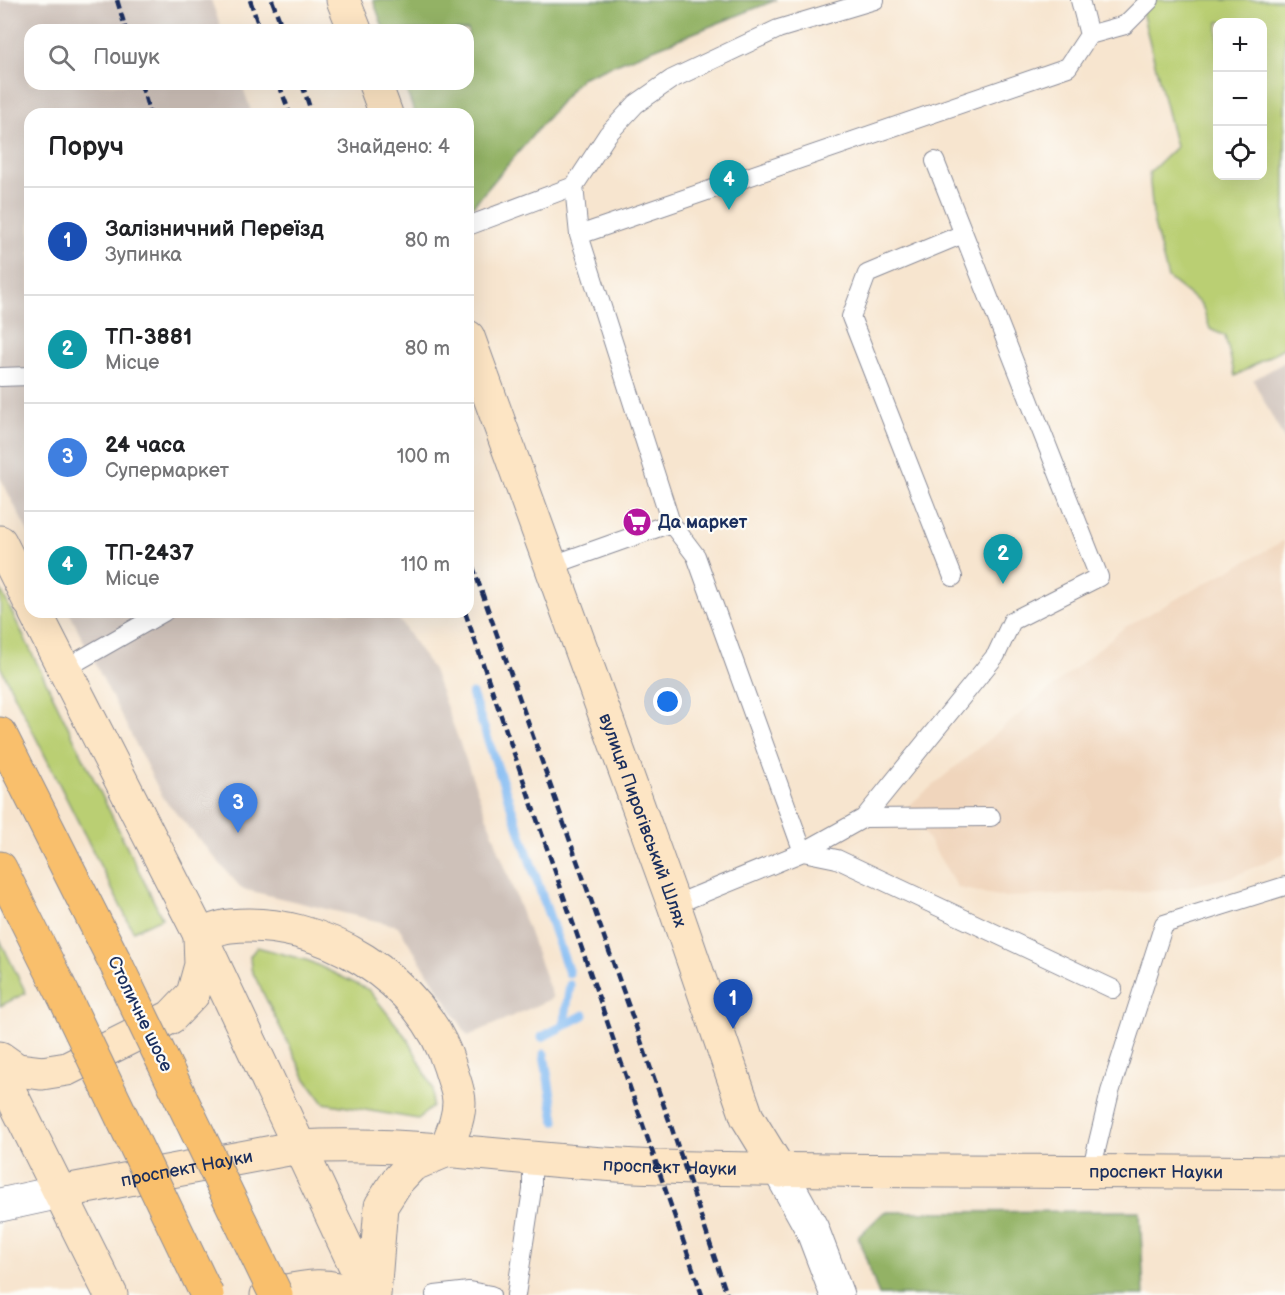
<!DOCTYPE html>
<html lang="uk">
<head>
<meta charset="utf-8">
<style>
  body { margin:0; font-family:"Balsamiq Sans",sans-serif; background:#f6f6f6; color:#202124 }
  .controls { position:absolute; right:18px; top:18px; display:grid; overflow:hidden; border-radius:12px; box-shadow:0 6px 24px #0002 }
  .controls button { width:54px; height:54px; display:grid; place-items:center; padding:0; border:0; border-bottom:2px solid #e0e0e0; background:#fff; color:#202124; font:30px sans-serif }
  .you { position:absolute; left:668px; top:702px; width:21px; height:21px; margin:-15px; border:4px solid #fff; border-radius:50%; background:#1a73e8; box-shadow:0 0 0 9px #1a73e833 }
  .badge { display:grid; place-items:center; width:39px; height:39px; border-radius:50%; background:#0b8043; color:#fff; font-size:20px; font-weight:700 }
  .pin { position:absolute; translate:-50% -50px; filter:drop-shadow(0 2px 3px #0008) }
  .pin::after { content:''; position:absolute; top:32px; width:21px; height:18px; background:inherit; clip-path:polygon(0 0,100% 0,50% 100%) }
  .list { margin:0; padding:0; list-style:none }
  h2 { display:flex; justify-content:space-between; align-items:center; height:78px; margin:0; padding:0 24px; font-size:26px }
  h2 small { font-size:20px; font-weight:400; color:#757577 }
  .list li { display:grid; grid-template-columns:39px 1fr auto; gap:18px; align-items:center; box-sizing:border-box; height:108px; padding:0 24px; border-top:2px solid #e0e0e0 }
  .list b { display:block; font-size:22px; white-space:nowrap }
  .list p { margin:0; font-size:20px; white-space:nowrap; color:#757577 }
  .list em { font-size:20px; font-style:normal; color:#757577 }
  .icon { flex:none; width:33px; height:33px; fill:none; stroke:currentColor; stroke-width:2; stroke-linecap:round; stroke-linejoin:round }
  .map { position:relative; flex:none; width:1285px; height:1295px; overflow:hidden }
  .search { position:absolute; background:#fff; box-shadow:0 6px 24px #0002; left:24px; top:24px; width:450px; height:66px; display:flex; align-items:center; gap:15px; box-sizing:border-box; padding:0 21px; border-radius:18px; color:#757577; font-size:22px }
  .panel { position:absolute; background:#fff; box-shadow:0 6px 24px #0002; left:24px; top:108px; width:450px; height:510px; border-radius:18px }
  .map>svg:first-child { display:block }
</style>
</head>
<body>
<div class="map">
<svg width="1285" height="1295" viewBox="0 0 1285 1295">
  <rect width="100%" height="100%" fill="#fdfcf7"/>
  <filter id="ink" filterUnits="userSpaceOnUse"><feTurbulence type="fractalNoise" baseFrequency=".0167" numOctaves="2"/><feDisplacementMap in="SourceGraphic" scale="12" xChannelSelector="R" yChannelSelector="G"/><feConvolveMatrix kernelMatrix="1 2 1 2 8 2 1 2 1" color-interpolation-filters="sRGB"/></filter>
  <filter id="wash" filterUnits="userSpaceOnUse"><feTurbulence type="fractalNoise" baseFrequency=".008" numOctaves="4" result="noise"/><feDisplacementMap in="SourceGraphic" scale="24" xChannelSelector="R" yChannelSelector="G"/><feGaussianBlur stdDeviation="1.35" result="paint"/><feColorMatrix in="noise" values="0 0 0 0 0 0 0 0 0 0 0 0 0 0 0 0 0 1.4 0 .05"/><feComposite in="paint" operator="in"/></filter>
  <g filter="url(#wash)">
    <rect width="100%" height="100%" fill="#f7e5cf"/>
    <path fill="#f0d5bc" d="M1285 540V853L1235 876 1172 890 1004 897 958 888 908 806 1125 627Z"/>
    <path fill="#cec1b9" d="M0 0H211L222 30H30V84H242L252 114H30V536L0 477Z
      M1285 362V441L1253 380Z
      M69 612H394L433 670 553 998 468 1036 398 926 242 889 163 798Z"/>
    <path fill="#bacf73" stroke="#6a7f68" stroke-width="1.5" fill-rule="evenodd" d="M1139 0H1285V347L1235 376 1225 336 1210 329 1202 305 1168 278 1154 224 1149 173 1176 147ZM1218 22H1262V176H1218Z
      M0 588 162 918 133 931 0 666Z
      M0 940 26 993 0 1006Z
      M257 947 309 961 369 990 409 1041 433 1089 432 1107 418 1119 324 1103 306 1079 251 969 250 956Z"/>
    <path fill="#93b265" stroke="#577062" stroke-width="1.5" d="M373 0H776L581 78 468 212V114H415L404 84H468V30H384Z
      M1140 1211 1144 1295H879L858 1237 884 1212Z"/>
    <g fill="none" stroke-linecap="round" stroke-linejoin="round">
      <path stroke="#83bbf3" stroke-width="9" d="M472 694 569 973
        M564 1023 570 985
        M542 1037 584 1015
        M544 1054 555 1121"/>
    </g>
  </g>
  <g filter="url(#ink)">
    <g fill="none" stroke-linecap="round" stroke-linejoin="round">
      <g stroke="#898a96" stroke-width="20">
        <path id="lane" d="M1089 35 1125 25 1150 0
          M574 186 579 235 671 523 696 556 803 852 837 859 1113 989
          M468 226 574 186 608 134 636 104 672 79 778 29 875 0
          M579 235 1068 67 1089 35 1080 0
          M0 377 30 376
          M550 566 671 523
          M953 577 851 317 867 274 963 234
          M64 669 164 612
          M864 818 991 817
          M674 905 803 852 864 818 996 655 1012 621 1099 577 935 161
          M1091 1171 1110 1092 1164 924 1285 886
          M435 1295 469 1291 491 1295
          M516 1295 532 1190V1158"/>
      </g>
      <g stroke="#898a96" stroke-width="35">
        <path id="street" d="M780 1171 812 1229 837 1295
          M0 1205 60 1192"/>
      </g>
      <g stroke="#898a96" stroke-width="35">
        <g id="secondary">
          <path d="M343 0 355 30"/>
          <path d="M375 84 386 114"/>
          <path id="s1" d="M468 337 674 905 747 1117 780 1171"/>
          <path d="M0 542 30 602"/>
          <path d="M35 612 200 935 369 1295"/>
          <path d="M200 935C209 932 220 927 230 926 320 916 424 980 450 1067 453 1078 459 1091 459 1102 459 1120 451 1135 445 1151L412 1165 397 1181 381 1206 374 1295"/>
          <path d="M0 1058 17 1070 42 1073 67 1069 171 1017 193 994 201 965 200 937"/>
          <path d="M0 1072 111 1295"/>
          <path id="s2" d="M60 1192 299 1147C420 1140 540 1164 660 1167 869 1173 1077 1170 1285 1173"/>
          <path d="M267 1295C298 1289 325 1280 354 1295"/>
        </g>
      </g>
      <g stroke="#898a96" stroke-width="35">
        <path id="highway" d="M0 734 117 966
          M0 868 63 994"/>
      </g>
      <use href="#lane" stroke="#fff" stroke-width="18"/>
      <use href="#street" stroke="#fff" stroke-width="33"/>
      <use href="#secondary" stroke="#fde5c4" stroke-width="33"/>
      <use href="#highway" stroke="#f9bf6c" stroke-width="33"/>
      <path stroke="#1b2f5e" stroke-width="4.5" stroke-dasharray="9 4.5" stroke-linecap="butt" d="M117 0 126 30
        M250 0 260 30
        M272 0 283 30
        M141 84 150 114
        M279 84 290 114
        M302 84 312 114
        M468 553 670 1123 727 1295
        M280 612 281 615
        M465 612 702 1295"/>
      <g stroke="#898a96" stroke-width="35" stroke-linecap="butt">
        <path id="highway-bridge" d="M117 966 276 1295
          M63 994 207 1295"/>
      </g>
      <use href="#highway-bridge" stroke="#f9bf6c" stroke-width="33"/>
    </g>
  </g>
  <defs>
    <g id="supermarket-disc" transform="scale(1.5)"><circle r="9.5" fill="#b5179e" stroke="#fdfcf7"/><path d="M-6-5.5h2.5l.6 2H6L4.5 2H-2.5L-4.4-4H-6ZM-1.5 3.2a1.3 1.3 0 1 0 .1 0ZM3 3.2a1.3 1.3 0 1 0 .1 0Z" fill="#fff"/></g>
  </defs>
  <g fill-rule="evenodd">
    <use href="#supermarket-disc" x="637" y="522"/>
  </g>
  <g text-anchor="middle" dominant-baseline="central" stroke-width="4.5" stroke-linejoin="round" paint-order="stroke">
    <g font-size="18" font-weight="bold" fill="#1b2f5e" stroke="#fdfcf7" text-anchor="start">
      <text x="658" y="522">Да маркет</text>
    </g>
    <g font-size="18" fill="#1b2f5e" stroke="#fdfcf7">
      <text stroke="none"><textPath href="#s1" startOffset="514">вулиця Пирогівський Шлях</textPath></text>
      <text transform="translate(140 1014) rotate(64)">Столичне шосе</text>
      <text stroke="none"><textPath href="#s2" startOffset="615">проспект Науки</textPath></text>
      <text stroke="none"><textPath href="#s2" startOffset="129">проспект Науки</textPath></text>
      <text stroke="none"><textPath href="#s2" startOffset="1101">проспект Науки</textPath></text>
    </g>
  </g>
</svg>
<div class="controls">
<button>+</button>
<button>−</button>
<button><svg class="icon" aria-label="locate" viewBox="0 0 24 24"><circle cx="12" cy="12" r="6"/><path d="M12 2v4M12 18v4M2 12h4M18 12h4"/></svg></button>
</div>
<div class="you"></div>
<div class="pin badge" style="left:733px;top:1029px;background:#1a4fb4">1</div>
<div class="pin badge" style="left:1003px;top:584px;background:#0f9aa8">2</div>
<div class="pin badge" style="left:238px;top:833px;background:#3f7fe0">3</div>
<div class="pin badge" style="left:729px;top:210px;background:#0f9aa8">4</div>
<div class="search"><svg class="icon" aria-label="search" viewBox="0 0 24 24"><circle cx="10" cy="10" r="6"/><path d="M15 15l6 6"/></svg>Пошук</div>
<section class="panel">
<h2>Поруч<small>Знайдено: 4</small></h2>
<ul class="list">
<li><span class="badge" style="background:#1a4fb4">1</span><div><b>Залізничний Переїзд</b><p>Зупинка</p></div><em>80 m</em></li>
<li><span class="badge" style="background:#0f9aa8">2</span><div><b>ТП-3881</b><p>Місце</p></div><em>80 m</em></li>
<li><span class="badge" style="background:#3f7fe0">3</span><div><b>24 часа</b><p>Супермаркет</p></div><em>100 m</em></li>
<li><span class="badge" style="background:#0f9aa8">4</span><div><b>ТП-2437</b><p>Місце</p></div><em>110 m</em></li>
</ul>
</section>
</div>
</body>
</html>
